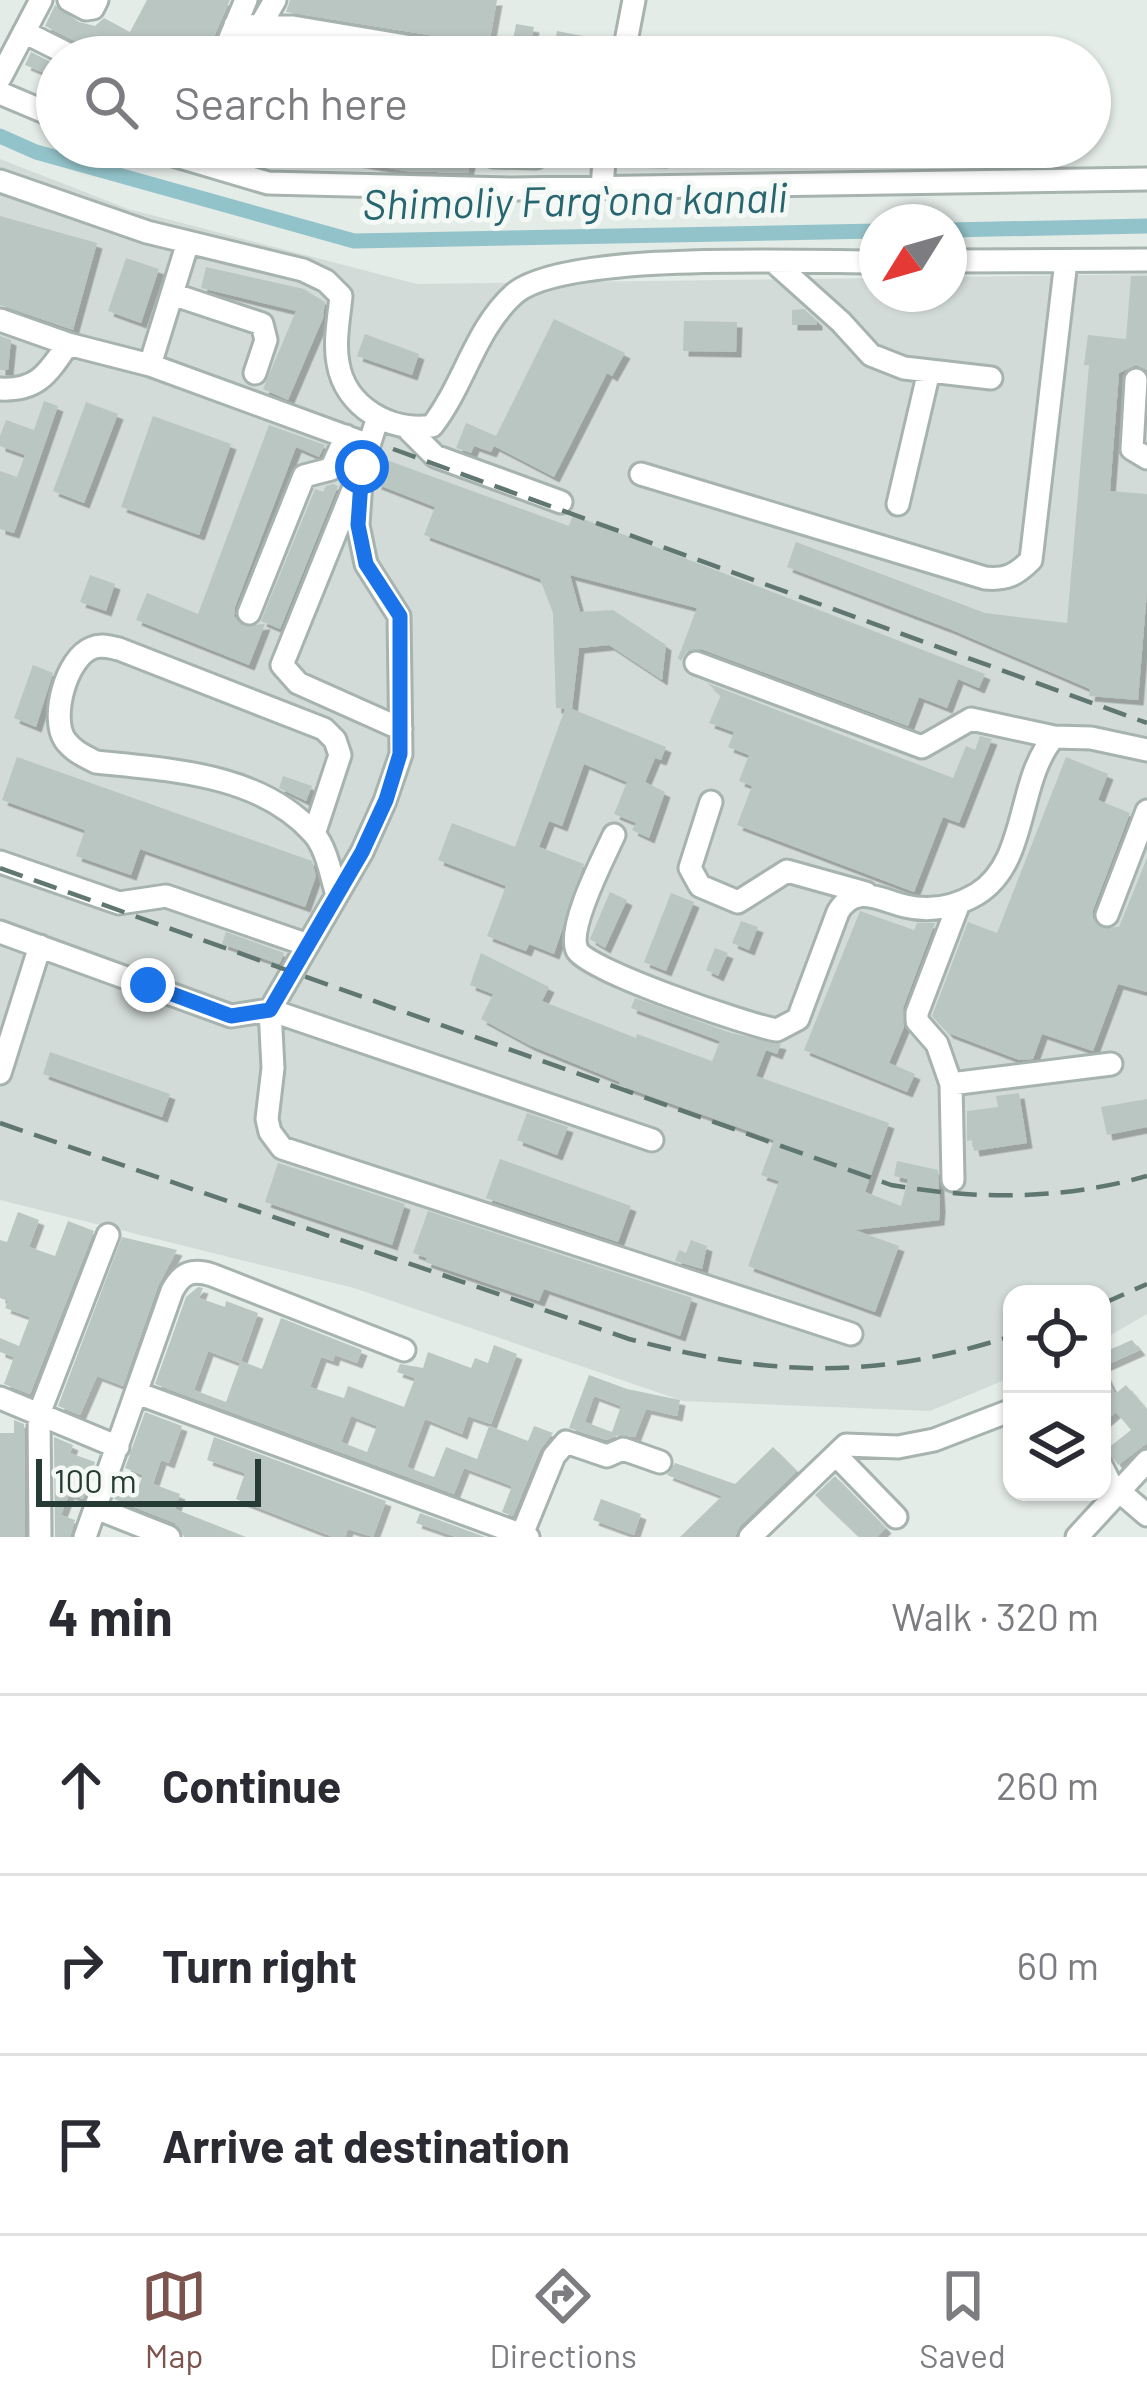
<!DOCTYPE html>
<html lang="en">
<head>
<meta charset="utf-8">
<style>
  body { margin:0; font-family:Barlow,sans-serif; background:#f2f2f3; color:#2b2b33 }
  .controls { position:absolute; right:36px; bottom:36px; display:grid; overflow:hidden; border-radius:24px; box-shadow:0 3px 9px #0004 }
  .controls button { width:108px; height:108px; display:grid; place-items:center; padding:0; border:0; border-bottom:3px solid #e1e1e2; background:#fff; color:#2b2b33; font:60px sans-serif }
  .compass { position:absolute; left:859px; top:204px; width:108px; height:108px; border-radius:50%; background:#fff; box-shadow:0 3px 9px #0004; rotate:233deg }
  .scale { position:absolute; left:36px; bottom:30px; width:225px; box-sizing:border-box; padding-left:12px; border:6px solid #263b35; border-top:0; font-size:33px; line-height:42px; white-space:nowrap; color:#263b35; -webkit-text-stroke:9px #f4f9f6; paint-order:stroke }
  .stop { position:absolute; width:36px; height:36px; margin:-27px; border:9px solid #1a73e8; border-radius:50%; background:#fff }
  .stop.end { background:#1a73e8; border-color:#fff; box-shadow:0 3px 12px #0008 }
  .list { margin:0; padding:0; list-style:none }
  h2 { display:flex; justify-content:space-between; align-items:center; height:156px; margin:0; padding:0 48px; font-size:51px }
  h2 small { font-size:39px; font-weight:400; color:#7c7c81 }
  .list li { display:grid; grid-template-columns:78px 1fr auto; gap:36px; align-items:center; box-sizing:border-box; height:180px; padding:0 48px; border-top:3px solid #e1e1e2 }
  .list b { display:block; font-size:45px; white-space:nowrap }
  .list em { font-size:39px; font-style:normal; color:#7c7c81 }
  .icon { flex:none; width:66px; height:66px; fill:none; stroke:currentColor; stroke-width:2; stroke-linecap:round; stroke-linejoin:round }
  .map { position:relative; flex:none; width:1147px; height:1537px; overflow:hidden }
  .search { position:absolute; background:#fff; box-shadow:0 3px 9px #0004; left:36px; right:36px; top:36px; height:132px; display:flex; align-items:center; gap:30px; box-sizing:border-box; padding:0 42px; border-radius:66px; color:#7c7c81; font-size:45px }
  .sheet { height:696px; background:#fff }
  nav { display:flex; justify-content:space-around; align-items:center; box-sizing:border-box; height:168px; border-top:3px solid #e1e1e2; background:#fff; font-size:33px; color:#7c7c81 }
  nav a { display:grid; justify-items:center; gap:6px }
  nav .on { color:#7d544d }
  .map>svg:first-child { display:block }
</style>
</head>
<body>
<div class="map">
<svg width="1147" height="1537" viewBox="0 0 1147 1537">
  <defs>
    <filter id="shadow"><feDropShadow dx="5.5" dy="5.5" stdDeviation="0" flood-color="#0004"/></filter>
  </defs>
  <rect width="100%" height="100%" fill="#e4ece8"/>
  <path fill="#d2dbd7" d="M0 159 128 209 417 284 877 278V294H949V277L1147 274V1314L1102 1340V1294H1012V1377L930 1411 683 1401 354 1288 0 1200Z"/>
  <g fill="none" stroke-linecap="round" stroke-linejoin="round">
    <path stroke="#93c3ca" stroke-width="15" d="M0 136 36 152 354 241 877 231
      M949 230 1147 226"/>
  </g>
  <path fill="#bac6c1" fill-rule="evenodd" filter="url(#shadow)" d="M147 0H230L205 57H92L81 44 45 26 55 5 79 22 95 26 104 18 130 32Z
    M290 0H497L487 55 473 42 286 12Z
    M516 24 534 27 532 38 555 43 557 31 588 37 584 57 510 55Z
    M251 41 291 42 381 57H238L244 44 250 45Z
    M31 52 57 65V78L25 65Z
    M306 147H473L468 173 406 171 305 153Z
    M620 147H665L662 163 619 161Z
    M0 216 97 243 73 330 0 305Z
    M126 258 159 269 141 323 108 311Z
    M206 267 304 289 325 302 323 318 288 400 263 389 296 311 201 288Z
    M1131 276H1147V370L1136 365 1119 373 1110 491 1147 494V591L1138 700 1089 696 1090 689 950 629 787 567 796 542 985 613 1067 623 1089 365H1084L1088 335 1126 339Z
    M804 309 817 321V325H792V310Z
    M554 319 625 353 612 376 607 373 554 477 494 446 491 452 474 446 471 453 456 448 466 423 496 436Z
    M684 321 737 322 736 352 683 351Z
    M365 334 419 354 412 375 357 356Z
    M0 336 11 340 8 370H0Z
    M44 401 58 406 14 533 0 529V471L17 477 25 455 0 446V436L6 420 34 430Z
    M86 402 118 414 84 503 53 491Z
    M153 416 231 444 199 535 121 507Z
    M269 425 325 445 319 457 296 447 235 607 234 616 242 626 265 624 249 665 136 620 147 593 198 614Z
    M381 458 569 526 573 515 985 674 979 688 958 679 947 708 919 697 908 726 701 649 687 651 681 661 678 658 697 608 570 575 580 612 613 610 666 645 662 680 609 645 579 648 572 709 666 747 661 760 655 758 645 782 665 792 649 838 632 830 636 823 614 814 627 782 584 764 562 826 549 821 539 847 584 864 554 954 529 944 526 951 487 936 506 886 438 860 452 823 515 847 565 709 556 708 553 613 540 579 424 535 435 507 376 484Z
    M333 484 338 486 280 629 261 621 315 489 323 492 326 486Z
    M90 575 115 584 106 611 80 602Z
    M33 665 53 673 36 727 14 718Z
    M707 683 953 778 966 746 975 750 980 736 992 739 959 823 943 817 914 892 737 825 752 786 739 781 749 755 728 747 734 732 709 723 721 695Z
    M17 757 312 861 316 876 305 907 140 849 131 875 76 856 85 830 2 800Z
    M1066 757 1108 774 1098 800 1130 813 1093 910V918L1101 928 1119 927 1147 858V992L1118 984 1093 1051 1042 1034 1033 1059 1019 1060 948 1033 932 1016 968 922 997 933Z
    M283 776 312 786 306 801 279 788Z
    M610 892 627 900 605 948 590 939Z
    M671 893 694 902 666 971 644 962Z
    M860 911 914 930 917 923H935L903 1008 904 1027 889 1063 915 1074 907 1092 804 1050Z
    M741 921 758 927 749 950 732 943Z
    M226 932 284 953 281 961 279 964 222 944Z
    M715 948 728 953 718 976 706 970Z
    M481 953 549 987 542 1001 636 1038 637 1034 712 1061 720 1041 631 1008 635 998 731 1033 781 1044 777 1054 766 1050 756 1076 889 1123 865 1192 901 1206 908 1179 894 1176 897 1161 938 1170 940 1207 939 1220 855 1230 899 1246 875 1312 748 1266 779 1181 761 1175 774 1140 619 1085 620 1082 529 1045 481 1019 493 994 470 985Z
    M50 1052 170 1094 162 1117 43 1074Z
    M1019 1093 1027 1143 974 1151 972 1140 967 1141V1111L998 1107 996 1096Z
    M1147 1099V1127L1107 1135 1101 1107Z
    M527 1113 568 1127 557 1155 517 1140Z
    M500 1159 631 1206 618 1242 486 1198Z
    M278 1163 405 1204 392 1245 265 1202Z
    M428 1211 692 1298 680 1336 544 1289 539 1301 425 1262 427 1258 413 1253Z
    M18 1212 39 1220 29 1247 55 1256 68 1221 94 1231 30 1394 4 1384 14 1357 0 1352V1338L19 1346 30 1317 5 1308 8 1301 0 1298V1240L7 1242Z
    M122 1237 177 1250 158 1286 123 1386 97 1376 80 1415 58 1406Z
    M691 1240 707 1246 702 1269 675 1261 679 1250 686 1253Z
    M198 1287 203 1288 199 1298 225 1307 226 1301 258 1313 241 1361 262 1369 281 1318 362 1350 357 1363 335 1355 333 1361 321 1357 310 1387 344 1398 348 1386 404 1407 415 1378 397 1372 400 1364 423 1368 428 1352 471 1368 475 1358 488 1363 494 1345 517 1354 491 1424 468 1416 462 1434 425 1419 407 1467 434 1477 446 1447 477 1459 489 1426 528 1441 534 1426 553 1433 540 1450 513 1516 502 1512 512 1486 464 1468 454 1494 155 1384 186 1297ZM208 1351 240 1363 226 1402 194 1390ZM351 1416 377 1426 367 1452 341 1442Z
    M1132 1340 1140 1350 1102 1367V1353Z
    M1102 1368 1115 1394 1126 1385 1147 1410V1443L1118 1465 1111 1455 1103 1452 1131 1430 1116 1412 1102 1424Z
    M589 1375 627 1389 680 1400 677 1416 646 1409 635 1437 619 1435 606 1440 569 1428ZM594 1396 621 1406 612 1432 585 1422Z
    M145 1412 182 1426 169 1463 161 1460 153 1484 180 1494 175 1509 246 1537H184L175 1523 114 1499 118 1490 135 1496 143 1475 125 1468Z
    M14 1420 24 1424 25 1537H0V1433H14Z
    M54 1437 73 1445 70 1453 95 1462 83 1499 69 1494 61 1515 75 1520 70 1537H55Z
    M214 1437 386 1501 373 1537 348 1529 345 1537H333L236 1499 245 1473 207 1460Z
    M773 1447 797 1471 740 1526 735 1537H680L722 1496 667 1475 675 1463 735 1484Z
    M835 1476 886 1528 877 1537H859L815 1495Z
    M601 1499 641 1514 634 1535 593 1520Z
    M420 1513 485 1537H456L416 1523Z"/>
  <g fill="none" stroke-linecap="round" stroke-linejoin="round">
    <g stroke="#a7b3af" stroke-width="27">
      <path id="minor" d="M69 0 86 9 93 8 97 0
        M235 25 293 27 471 57
        M259 28 275 0
        M24 32 74 57
        M222 57 246 0
        M623 57 634 0
        M0 78 41 0
        M0 93 57 117
        M146 147 268 183 512 189 1147 179
        M493 156 536 157
        M0 181 147 232 303 270 326 281 341 296C339 317 334 342 338 363 345 407 391 433 432 426 464 385 475 329 514 294 564 251 804 262 877 262
        M602 188 605 147
        M949 261 1147 260
        M774 262 841 322 871 355 904 368 991 378
        M172 294 262 324 266 340 255 373
        M0 320 68 344 150 365 369 445
        M150 365 188 242
        M1136 380 1132 449 1147 458
        M0 389C38 391 48 373 68 344
        M409 430 435 456 561 502
        M641 474 985 578C1006 580 1016 575 1031 560L1066 261
        M354 487 282 665 298 683 401 729
        M898 504 929 371
        M249 613 304 476 331 469 346 436
        M696 663 922 747 971 719 1054 737
        M711 802 690 868 700 886 738 902 787 871 866 893
        M314 834 340 755 335 740 324 729 119 649C109 647 101 644 92 648 66 658 50 718 65 740 73 751 84 756 96 762 170 770 260 773 314 834 327 849 331 876 337 895
        M614 835C603 859 567 927 577 950 584 969 750 1026 777 1030L798 1019 838 912C855 883 880 900 905 906 930 912 955 907 977 894 1029 862 1016 781 1054 737L1091 738 1147 750
        M0 862 119 903 166 896 308 945
        M1107 915 1147 811
        M0 932 231 1016 270 1010 362 852 385 801 401 754 399 616 366 564 358 525 362 467 378 417
        M0 1073 40 946
        M951 1084 1111 1064
        M652 1140 270 1010 273 1068 267 1119 270 1132 282 1148 851 1334
        M953 1180 951 1084 937 1044 917 1021V1013L959 903
        M137 1393 528 1537
        M0 1398 118 1447
        M836 1455 896 1517
        M1102 1467 1116 1495
        M1119 1491 1147 1515
        M96 1508 169 1537
        M523 1532 554 1456 566 1442 607 1456 623 1449 660 1462
        M40 1537 39 1414 108 1235
        M85 1537 172 1291C182 1272 193 1269 212 1275L404 1350
        M750 1537 846 1445 898 1447 934 1440 1012 1410
        M1077 1537 1147 1461"/>
    </g>
    <use href="#minor" stroke="#fff" stroke-width="21"/>
    <path stroke="#607670" stroke-width="4.5" stroke-dasharray="24 12" stroke-linecap="butt" d="M393 449 1147 723
      M0 868 891 1185C978 1200 1061 1200 1147 1176
      M0 1123 629 1339C771 1376 870 1381 1012 1336
      M1102 1304 1147 1284"/>
  </g>
  <g fill="none" stroke-linecap="round" stroke-linejoin="round">
    <path stroke="#1a73e8" stroke-width="15" d="M148 985 231 1016 270 1010 362 852 386 800 400 754V616L366 564 358 525 362 467"/>
  </g>
  <g text-anchor="middle" dominant-baseline="central" stroke-width="10" stroke-linejoin="round" paint-order="stroke">
    <g font-size="42" font-style="italic" fill="#276670" stroke="#f4f9f6">
      <text transform="translate(575 199) rotate(-1)">Shimoliy Fargʻona kanali</text>
    </g>
  </g>
</svg>
<div class="controls">
<button><svg class="icon" aria-label="locate" viewBox="0 0 24 24"><circle cx="12" cy="12" r="6"/><path d="M12 2v4M12 18v4M2 12h4M18 12h4"/></svg></button>
<button><svg class="icon" aria-label="layers" viewBox="0 0 24 24"><path d="M12 4l9 5-9 5-9-5zM3 14l9 5 9-5"/></svg></button>
</div>
<svg class="compass" viewBox="-18 -18 36 36"><path d="M0-13l5 13h-10z" fill="#e53935"/><path d="M0 13l5-13h-10z" fill="#7c7c81"/></svg>
<div class="scale">100 m</div>
<div class="stop" style="left:362px;top:467px"></div>
<div class="stop end" style="left:148px;top:985px"></div>
<div class="search"><svg class="icon" aria-label="search" viewBox="0 0 24 24"><circle cx="10" cy="10" r="6"/><path d="M15 15l6 6"/></svg>Search here</div>
</div>
<section class="sheet">
<h2>4 min<small>Walk · 320 m</small></h2>
<ul class="list">
<li><svg class="icon" aria-label="ahead" viewBox="0 0 24 24"><path d="M12 20V5M6 11l6-6 6 6"/></svg><div><b>Continue</b></div><em>260 m</em></li>
<li><svg class="icon" aria-label="right" viewBox="0 0 24 24"><path d="M7 20v-9h11M14 6l5 5-5 5"/></svg><div><b>Turn right</b></div><em>60 m</em></li>
<li><svg class="icon" aria-label="arrive" viewBox="0 0 24 24"><path d="M6 21V4h12l-3 4 3 4H6"/></svg><div><b>Arrive at destination</b></div></li>
</ul>
</section>
<nav>
<a class="on"><svg class="icon" aria-label="map" viewBox="0 0 24 24"><path d="M3 6l6-2 6 2 6-2v14l-6 2-6-2-6 2zM9 4v14M15 6v14"/></svg>Map</a>
<a><svg class="icon" aria-label="directions" viewBox="0 0 24 24"><path d="M12 3l9 9-9 9-9-9zM9 14v-3h6M13 9l2 2-2 2"/></svg>Directions</a>
<a><svg class="icon" aria-label="saved" viewBox="0 0 24 24"><path d="M7 4h10v16l-5-4-5 4z"/></svg>Saved</a>
</nav>
</body>
</html>
